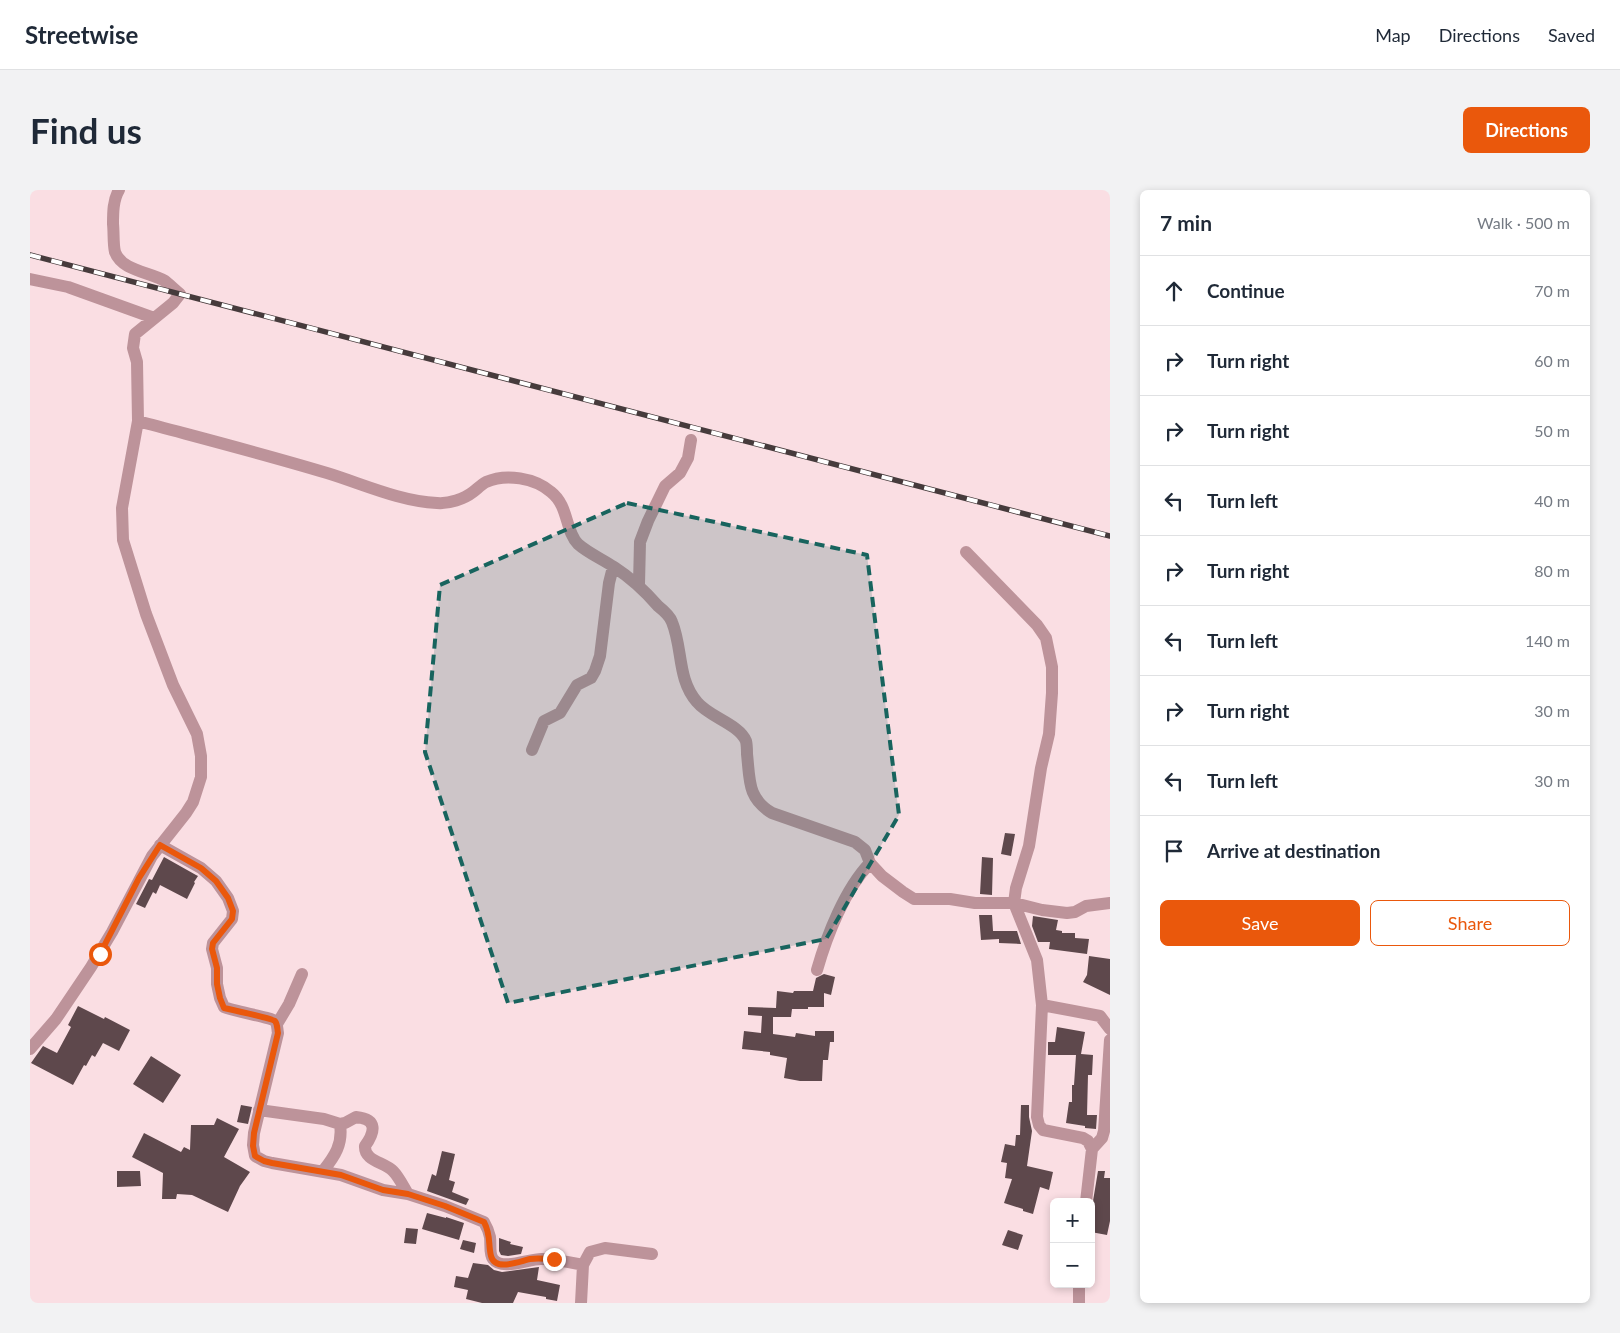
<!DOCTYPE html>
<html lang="en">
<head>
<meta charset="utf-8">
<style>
  body { margin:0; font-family:Lato,sans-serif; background:#f2f2f3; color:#1f2937 }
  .controls { position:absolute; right:15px; bottom:15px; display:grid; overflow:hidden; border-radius:8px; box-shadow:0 2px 8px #0003 }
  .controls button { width:45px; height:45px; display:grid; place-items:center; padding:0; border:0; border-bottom:1px solid #e0e1e3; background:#fff; color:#1f2937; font:25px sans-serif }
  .stop { position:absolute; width:15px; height:15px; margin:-11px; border:4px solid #ea580c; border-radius:50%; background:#fff }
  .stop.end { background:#ea580c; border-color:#fff; box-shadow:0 1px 5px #0008 }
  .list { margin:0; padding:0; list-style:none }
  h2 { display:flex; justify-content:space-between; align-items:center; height:65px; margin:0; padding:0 20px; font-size:21px }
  h2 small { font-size:16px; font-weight:400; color:#747a83 }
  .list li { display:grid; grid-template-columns:32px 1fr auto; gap:15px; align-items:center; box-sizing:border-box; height:70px; padding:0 20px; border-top:1px solid #e0e1e3 }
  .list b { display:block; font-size:19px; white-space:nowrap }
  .list em { font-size:16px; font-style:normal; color:#747a83 }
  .actions { display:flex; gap:10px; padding:15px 20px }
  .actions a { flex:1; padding:11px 0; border:1px solid #ea580c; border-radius:8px; text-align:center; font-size:18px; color:#ea580c }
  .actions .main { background:#ea580c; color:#fff }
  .icon { flex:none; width:28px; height:28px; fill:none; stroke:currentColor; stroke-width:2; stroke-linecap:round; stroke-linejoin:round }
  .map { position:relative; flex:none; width:1080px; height:1113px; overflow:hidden; border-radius:8px }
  header { display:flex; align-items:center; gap:30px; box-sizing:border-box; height:70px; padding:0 25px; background:#fff; border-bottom:1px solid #e0e1e3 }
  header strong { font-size:24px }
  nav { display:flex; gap:28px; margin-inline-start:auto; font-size:18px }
  .intro { display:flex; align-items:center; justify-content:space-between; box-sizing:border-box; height:120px; padding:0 30px }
  h1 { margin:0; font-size:35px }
  .button { padding:12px 22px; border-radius:8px; background:#ea580c; color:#fff; font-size:18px; font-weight:700 }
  main { display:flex; gap:30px; padding:0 30px }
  aside { flex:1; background:#fff; border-radius:8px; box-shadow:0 2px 8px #0003 }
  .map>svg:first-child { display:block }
</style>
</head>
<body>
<header>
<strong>Streetwise</strong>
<nav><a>Map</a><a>Directions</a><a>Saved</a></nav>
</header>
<div class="intro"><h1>Find us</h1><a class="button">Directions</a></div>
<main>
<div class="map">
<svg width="1080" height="1113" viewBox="0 0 1080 1113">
  <rect width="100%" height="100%" fill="#fadee3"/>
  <path fill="#5e484c" d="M975 643 985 644 981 666 971 664Z
    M134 667 166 685 168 686 164 692 165 693 157 709 130 695 126 704 123 702 115 718 106 714 119 689 122 690Z
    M952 667 963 668 962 705 950 704Z
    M949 725H962L963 741H987L991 754 969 753V749L951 750Z
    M1003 726 1028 730 1026 740 1032 741V743H1045V748L1059 749 1057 764 1019 759 1020 752H1008L1002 736Z
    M1059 766 1080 769V805L1053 792 1057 785Z
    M794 784 805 787 801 805 794 803V817H778V819H762L761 827H743V844L765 847 766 843 785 846V841H804V852H800L798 870H793L792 891H770L754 888 757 868 740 865V862L712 859 714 841 731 843 732 826 718 825V817L746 818 747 801 763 803 764 801H783L786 788Z
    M48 816 74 829 75 827 100 840 89 861 73 853 65 867 62 865 56 876 54 875 43 895 1 873 13 856 27 863 41 837 38 835Z
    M1027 837 1055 842 1051 864 1063 865 1062 885H1058L1057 925H1067L1066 939 1055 938V936L1036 933 1039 912H1042V895H1044L1046 865H1018V852H1025Z
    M121 866 151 885 133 913 103 894Z
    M211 915 222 917 218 934 207 932Z
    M991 915H999V927L1002 941 997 976 1023 982 1019 1000 1010 997 1003 1024 993 1021V1019L974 1013 982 989 975 988 977 973 971 972 975 954 985 956 986 945H990Z
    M187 928 209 939 194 967 220 982 210 996 198 1022 162 1005 147 1004 146 1009H132L133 983 102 967 114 943 151 962 154 957 160 960 161 935H184Z
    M412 961 425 964 419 990 425 992 422 1002 439 1009 436 1015 397 1001 402 984 406 986Z
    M87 981H110L111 996 87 997Z
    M1068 981H1075L1074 988H1080V1031L1077 1045 1061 1042 1063 1027H1061V1023Z
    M397 1023 416 1028V1027L434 1033 429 1050 392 1039Z
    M376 1038 388 1039 386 1054 374 1053Z
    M978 1040 993 1045 988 1060 972 1055Z
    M469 1048 481 1052 480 1054 493 1057 491 1064 478 1066 471 1065 469 1061Z
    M433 1050 446 1053 444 1063 430 1059Z
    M443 1073 458 1075 464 1080 472 1082 509 1077 507 1090 530 1095 527 1111 516 1109V1107L488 1102 483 1113H452L436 1109 438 1100 424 1097 426 1086 438 1088Z"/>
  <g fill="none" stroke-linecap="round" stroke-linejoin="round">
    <path stroke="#bd939a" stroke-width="12" d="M0 89 38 97 124 128
      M108 231C171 248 234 264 297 283 333 294 369 311 407 313 419 314 434 309 443 302 447 299 452 294 456 292 476 283 505 288 521 302 539 316 535 341 548 354 558 363 572 369 584 377 601 388 615 401 628 416 633 420 640 426 642 432 653 459 647 489 667 512 679 527 709 534 716 551 717 555 717 560 717 564 720 590 717 608 742 623L825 652 835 660 840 673 852 686 873 702 884 709H920L945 713H984L1012 720 1037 723 1045 722 1056 716 1080 713
      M936 362 1007 435 1016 448 1022 477V503L1019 544 1011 578 999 656 986 698 984 713 1007 770 1012 815 1007 927 1009 935 1013 940 1053 948 1058 951 1062 959 1056 1012
      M609 394 610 352 618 331 635 296 650 283 658 268 661 250
      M502 560 514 531 530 523 547 495 561 488 565 481 570 466 579 393 583 377
      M130 655 171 678 186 691 198 708 203 721 202 729 183 753 182 759 187 778V794L190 808 194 817C203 821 243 828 245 831 248 835 247 839 248 843L224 943 223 955 225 966 234 971 242 973 311 985 353 1000 378 1004 415 1016 454 1032C457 1037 459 1042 460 1047 461 1054 459 1064 463 1069 472 1081 498 1069 511 1069 526 1069 539 1072 553 1075L551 1113
      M787 780C797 745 815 699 840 673
      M1012 815 1070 826 1080 839
      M247 834 259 814 272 784
      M0 859 26 829 61 777 82 742 122 666 156 623 163 612 171 587V566L167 544 143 495 116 424 93 350 92 318 108 231 107 172 103 158 105 144 143 113 150 104C145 100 140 95 135 91 120 82 92 81 85 62 83 54 84 43 83 34 83 23 83 10 89 0
      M229 920 294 929 310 934 315 933 326 927C348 929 345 942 335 956 334 971 354 972 363 981 369 987 373 996 378 1004
      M1062 959 1072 948 1074 941 1080 850
      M293 981C305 966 313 954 310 934
      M553 1075 560 1062 575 1058 622 1064
      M1049 1113V1094"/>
    <g stroke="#463b3c" stroke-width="5.5">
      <path id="rail" d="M0 65 1080 346"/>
    </g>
    <use href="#rail" stroke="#fff" stroke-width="4" stroke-dasharray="11" stroke-linecap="butt"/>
  </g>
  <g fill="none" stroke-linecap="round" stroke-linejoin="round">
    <path stroke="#ea580c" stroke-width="6" d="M70 764 109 688 130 655 171 678 186 691 198 708 203 721 202 729 183 753 182 759 187 778V794L190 808 194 818C203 820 243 829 245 831 248 835 247 839 248 843L224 943 223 956 225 966 234 971 242 973 311 985 353 1000 378 1004 415 1016 454 1032C461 1045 458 1054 461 1066 465 1082 490 1071 500 1069 508 1068 516 1069 524 1069"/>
  </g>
  <path fill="#18645e" fill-opacity="0.2" stroke="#18645e" stroke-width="4" stroke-dasharray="10 6" stroke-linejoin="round" d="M597 313 837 365 869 625 796 749 478 813 395 562 410 395Z"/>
</svg>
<div class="controls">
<button>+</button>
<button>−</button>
</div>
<div class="stop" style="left:70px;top:764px"></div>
<div class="stop end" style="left:524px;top:1069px"></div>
</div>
<aside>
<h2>7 min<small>Walk · 500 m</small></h2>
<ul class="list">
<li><svg class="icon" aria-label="ahead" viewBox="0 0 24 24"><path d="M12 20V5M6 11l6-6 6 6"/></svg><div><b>Continue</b></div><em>70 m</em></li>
<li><svg class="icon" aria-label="right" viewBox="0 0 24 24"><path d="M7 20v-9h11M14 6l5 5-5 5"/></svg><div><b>Turn right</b></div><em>60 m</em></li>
<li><svg class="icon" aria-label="right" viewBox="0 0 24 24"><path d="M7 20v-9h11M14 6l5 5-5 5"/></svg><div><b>Turn right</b></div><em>50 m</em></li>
<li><svg class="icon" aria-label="left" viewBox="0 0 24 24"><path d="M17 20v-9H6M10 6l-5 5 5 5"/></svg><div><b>Turn left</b></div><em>40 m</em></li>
<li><svg class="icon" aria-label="right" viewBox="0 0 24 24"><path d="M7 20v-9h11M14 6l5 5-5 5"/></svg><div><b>Turn right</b></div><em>80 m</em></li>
<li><svg class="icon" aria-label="left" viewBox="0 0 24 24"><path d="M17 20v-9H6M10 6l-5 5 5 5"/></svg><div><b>Turn left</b></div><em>140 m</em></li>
<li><svg class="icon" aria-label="right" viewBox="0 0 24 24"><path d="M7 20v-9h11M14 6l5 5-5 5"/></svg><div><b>Turn right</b></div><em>30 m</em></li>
<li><svg class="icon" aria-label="left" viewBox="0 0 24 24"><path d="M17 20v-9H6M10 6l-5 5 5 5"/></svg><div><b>Turn left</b></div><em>30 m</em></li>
<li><svg class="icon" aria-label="arrive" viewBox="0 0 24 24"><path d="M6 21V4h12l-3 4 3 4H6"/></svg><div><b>Arrive at destination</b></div></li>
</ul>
<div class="actions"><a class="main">Save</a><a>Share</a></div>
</aside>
</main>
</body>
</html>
